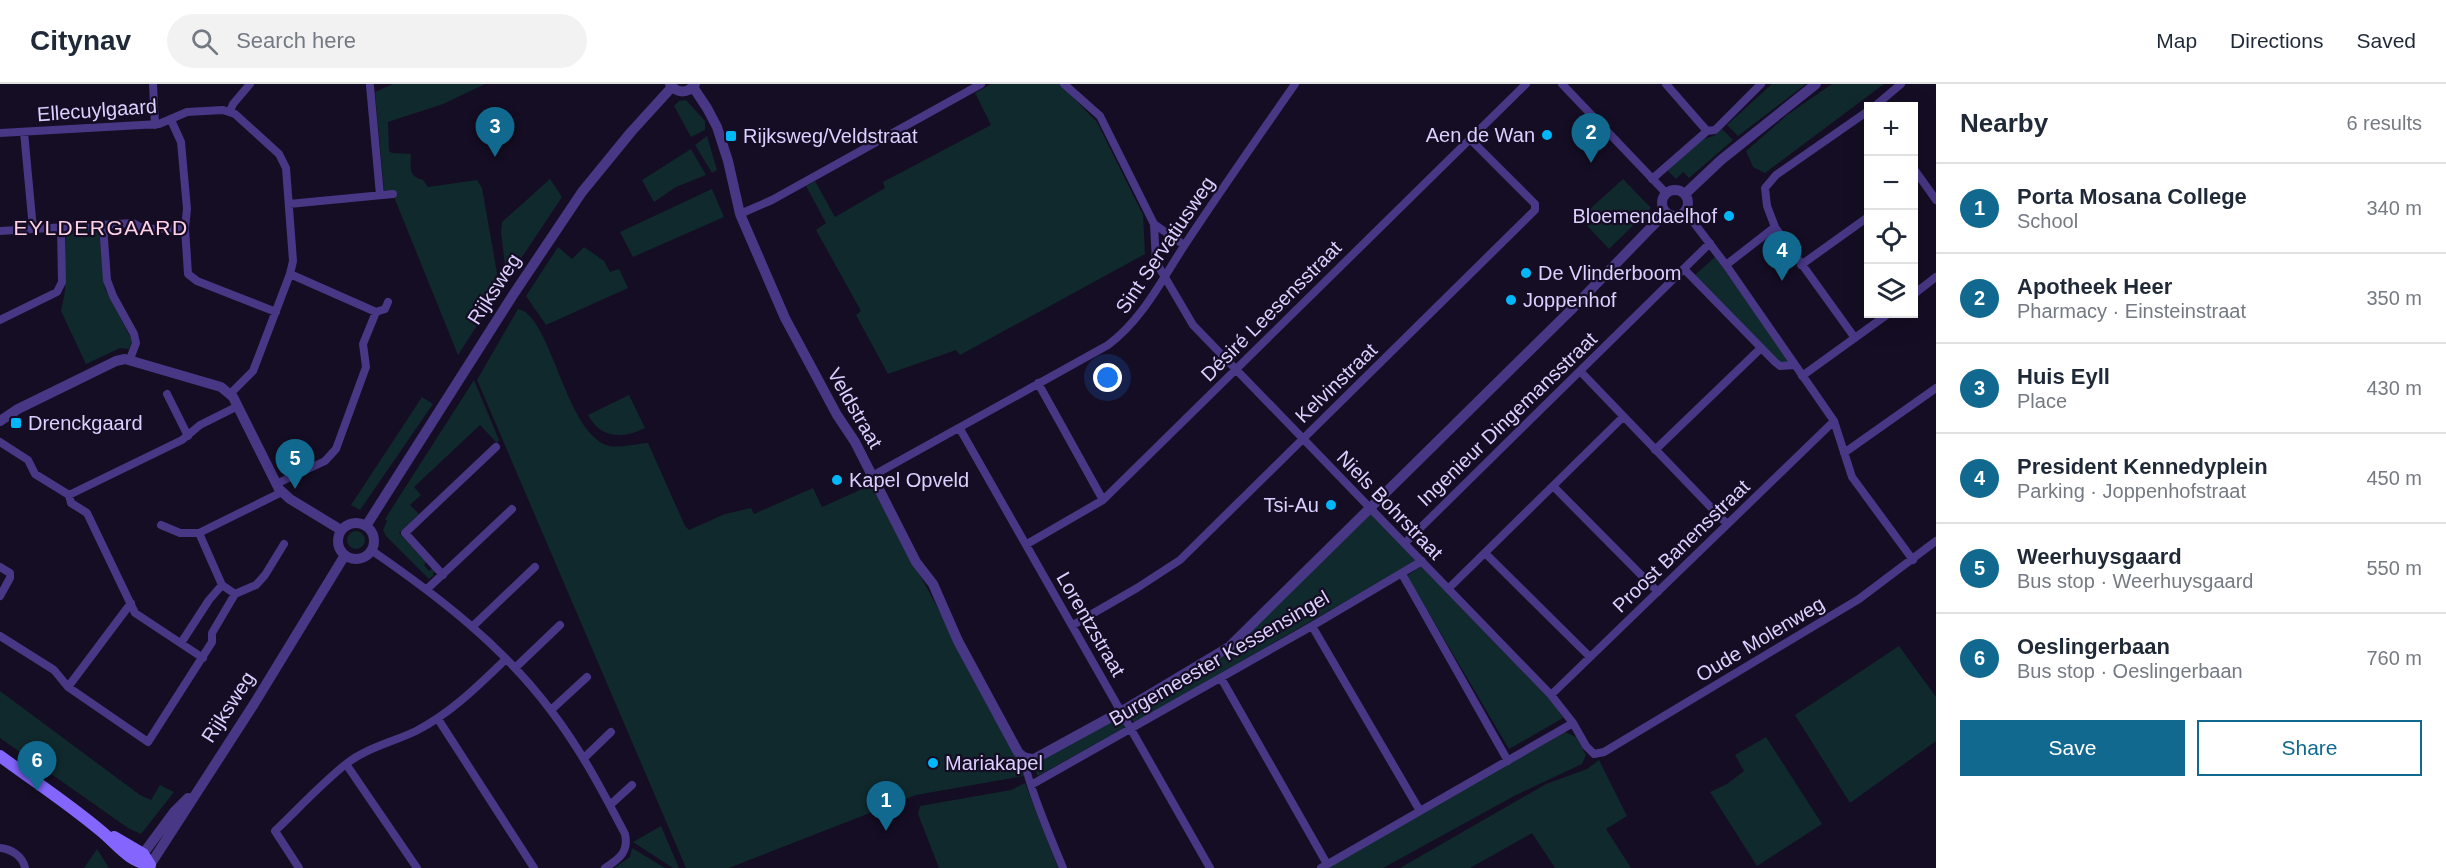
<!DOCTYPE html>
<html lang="en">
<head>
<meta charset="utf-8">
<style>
  body { margin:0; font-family:Arial,sans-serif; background:#f2f2f3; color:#1f2937 }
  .controls { position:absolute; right:18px; top:18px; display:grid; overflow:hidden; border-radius:0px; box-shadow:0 6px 24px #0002 }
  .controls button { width:54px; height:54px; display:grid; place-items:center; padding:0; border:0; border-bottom:2px solid #e0e1e3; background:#fff; color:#1f2937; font:30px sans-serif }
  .you { position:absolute; left:1108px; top:294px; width:21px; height:21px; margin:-15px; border:4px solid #fff; border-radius:50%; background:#1a73e8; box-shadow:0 0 0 9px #1a73e833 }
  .badge { display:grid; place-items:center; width:39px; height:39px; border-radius:50%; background:#11698f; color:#fff; font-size:20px; font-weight:700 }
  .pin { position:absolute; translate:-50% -50px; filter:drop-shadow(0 2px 3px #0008) }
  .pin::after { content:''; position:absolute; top:32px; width:21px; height:18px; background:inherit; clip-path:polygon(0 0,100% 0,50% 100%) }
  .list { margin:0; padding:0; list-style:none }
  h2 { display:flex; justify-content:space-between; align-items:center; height:78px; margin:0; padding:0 24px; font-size:26px }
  h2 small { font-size:20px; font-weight:400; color:#747a83 }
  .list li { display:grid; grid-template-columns:39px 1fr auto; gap:18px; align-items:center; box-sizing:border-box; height:90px; padding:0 24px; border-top:2px solid #e0e1e3 }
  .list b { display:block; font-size:22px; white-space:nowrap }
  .list p { margin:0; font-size:20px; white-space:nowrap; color:#747a83 }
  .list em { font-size:20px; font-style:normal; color:#747a83 }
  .actions { display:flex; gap:12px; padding:18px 24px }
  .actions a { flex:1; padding:14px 0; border:2px solid #11698f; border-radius:0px; text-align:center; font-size:21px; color:#11698f }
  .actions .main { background:#11698f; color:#fff }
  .icon { flex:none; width:33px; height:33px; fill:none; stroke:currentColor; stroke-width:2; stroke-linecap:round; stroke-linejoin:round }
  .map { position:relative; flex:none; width:1936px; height:784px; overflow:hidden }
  header { display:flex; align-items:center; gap:36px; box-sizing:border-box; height:84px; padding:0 30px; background:#fff; border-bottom:2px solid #e0e1e3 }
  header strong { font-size:28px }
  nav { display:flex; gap:33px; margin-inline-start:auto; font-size:21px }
  .search { width:420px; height:54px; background:#f2f2f3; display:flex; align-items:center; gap:15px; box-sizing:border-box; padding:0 21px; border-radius:33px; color:#747a83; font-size:22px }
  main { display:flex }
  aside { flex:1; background:#fff }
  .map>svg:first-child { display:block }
</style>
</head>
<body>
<header>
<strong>Citynav</strong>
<div class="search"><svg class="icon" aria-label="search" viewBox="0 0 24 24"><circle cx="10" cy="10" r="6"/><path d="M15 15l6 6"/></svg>Search here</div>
<nav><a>Map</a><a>Directions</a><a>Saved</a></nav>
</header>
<main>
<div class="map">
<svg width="1936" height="784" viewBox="0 0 1936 784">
  <rect width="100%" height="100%" fill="#150d23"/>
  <path fill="#10292d" d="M393 0H485L443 20 388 38 389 67 392 69 411 70C411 82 407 92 423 96L428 103 477 96 482 104 500 206 458 271 392 108 384 106 375 8Z
    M991 0H1060L1097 38 1143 131 1145 170 960 271 956 266 888 290 856 231 861 227 816 146 826 139 806 102 815 97 835 133 885 104 883 98 991 41 975 9Z
    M1772 0H1806L1738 52 1727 41Z
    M1832 0H1884L1765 89 1753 83 1746 67 1787 31Z
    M686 16 705 37V46L691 53 674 22 679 17Z
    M1722 45 1733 56 1689 94 1683 88 1676 95 1667 86 1700 56 1714 52Z
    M707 52 717 86 712 89 695 61Z
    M691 65 706 91 676 103 654 118 642 96Z
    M550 95 562 113 518 179 505 181 501 148 502 138Z
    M1623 95 1651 124 1609 165 1580 134Z
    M712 105 724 133 633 173 620 148Z
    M99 145 105 205 132 256 129 265 120 264 86 280 61 227 65 207 66 146Z
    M558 163 572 175 584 163 604 177 610 188 619 185 628 204 546 241 526 212Z
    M1715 173 1781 265 1790 278 1780 279 1695 191Z
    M518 225C551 231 564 344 606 361 618 365 635 360 648 359L685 442 689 446 725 430 751 424 754 430 813 404 822 423 871 401 996 631 1024 692 916 711 729 784H686L477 296Z
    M474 296 499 356 497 359 480 341 414 403 421 411 410 421 419 430 399 449 426 478 424 481 429 487 432 485 434 487 433 492 429 495 386 452 383 446 387 437 385 435Z
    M629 311 645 344C623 355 601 355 588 331Z
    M422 313 433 320 360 426 351 421Z
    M1370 429 1416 477 1134 639 1127 627 1210 580Z
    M347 456a9 9 0 1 1 18 0a9 9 0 1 1-18 0Z
    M1421 482 1554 619 1563 634 1509 665 1407 492Z
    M1899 562 1936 613V657L1850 719 1795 631Z
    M0 607 140 711 151 716 160 701 174 708 141 750 128 744 0 654Z
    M1121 632 1127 642 1038 692 1032 681Z
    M1565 648 1576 653 1586 671 1582 680 1516 711 1383 784H1323Z
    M1766 653 1822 740 1757 782 1710 708 1727 700 1744 687 1735 671Z
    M1599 676 1627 732 1606 745 1631 784H1555L1532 749 1470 784H1400L1546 700 1587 685Z
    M1025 699 1058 784H939L918 730 920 722 1011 706Z
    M661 742 679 784H673L633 758Z
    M632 764 665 784H614L630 773Z
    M97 765 109 784H84Z"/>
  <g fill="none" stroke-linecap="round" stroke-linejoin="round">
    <path stroke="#473784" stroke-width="8" d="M153 0 155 41
      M1064 0 1100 32 1154 140 1156 178 1193 241 1551 611 1573 639 1586 662 1594 670 1604 668 1859 515 1936 457
      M1562 0 1666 109
      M1666 0 1707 47
      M370 2 380 111
      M1875 22 1901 0
      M230 27 233 20 250 0
      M171 36 181 58 187 125 185 144 188 190 197 197 276 228
      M24 48 33 145
      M0 49 159 40 187 28 223 26 235 30 279 70 286 84 293 177 290 190 253 287 231 309
      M1914 85 1936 116
      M1652 95 1707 47 1715 46 1761 0
      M289 120 393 110
      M1685 127 1726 181 1834 337 1852 393 1913 476
      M740 130 772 116 981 0
      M1154 140 1184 161
      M103 141 107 196 113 212 134 250 136 259 130 275
      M0 147 133 139 144 145 185 144
      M1726 181 1775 143
      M1801 181 1868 133
      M1684 185 1775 278 1780 282 1795 281
      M1914 210 1936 193
      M376 228 385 225 388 218
      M0 236 57 208 62 198 61 143
      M1855 254 1775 143 1767 122 1765 104 1776 91 1868 27
      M1580 287 1727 440
      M1802 292 1888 230
      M1038 299 1103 416
      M167 310 188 352
      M960 345 1210 784
      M0 358 28 376 35 390 69 411 71 419 87 429 135 529 203 574
      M1655 366 1760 265
      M1844 369 1936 304
      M872 392 1108 261C1143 235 1162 195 1186 159 1221 106 1258 53 1295 0
      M276 400 325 377 336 365 366 283 363 260 376 228 290 190
      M1554 403 1658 508
      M69 411 182 356 200 341 238 322
      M161 441 180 449H199L282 408
      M199 449 222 501 235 510
      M1405 459 1710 159
      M1027 460 1103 416 1526 0
      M371 466C438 512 503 562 552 628 581 666 603 708 625 750 629 768 619 775 605 784
      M1486 470 1590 573
      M0 483 10 489V494L0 512
      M1402 490 1508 677
      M443 491 405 449 496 363
      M427 505 512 425
      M1448 505 1623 333
      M1073 541 1137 504 1180 476 1535 126V120L1470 55
      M1312 542 1420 727
      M472 543 535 483
      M0 552 54 586 68 603 148 658 212 558V549L235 510 256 501 265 491 284 460
      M181 559 209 516 222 501
      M515 584 560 541
      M1221 594 1327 780
      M68 603 131 519
      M1551 611 1834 337
      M551 626 587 593
      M438 635 534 784
      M584 674 611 648
      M1025 674C1022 687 1056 767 1063 784
      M346 680 417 784
      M1031 701 1312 542 1422 477
      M610 721 632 701
      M0 764C11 765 23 772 25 784
      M299 784 275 747C298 725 321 700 346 680 366 664 393 658 416 647 451 629 478 602 506 575
      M1321 784 1573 639"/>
    <path stroke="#473784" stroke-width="10" d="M670 0C677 10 688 10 695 0
      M693 3 707 24 717 43 728 77 740 130 785 234 837 331 855 358 916 478 933 500 958 557 1018 668C1023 674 1029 676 1036 674L1122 627 1229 563 1570 227 1666 128
      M1662 119a13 13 0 1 1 26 0a13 13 0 1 1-26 0Z
      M1685 110 1721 76 1816 0
      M0 337 18 325 116 277 125 275 221 303 233 313 279 405 290 415 341 446
      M338 457a18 18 0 1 1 36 0a18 18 0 1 1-36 0Z
      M366 442 513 211 582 108 631 48 672 3
      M143 770 174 728 188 714
      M150 781 254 620 345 471"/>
    <path stroke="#8466ff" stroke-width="12" d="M0 672C34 697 69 720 101 747 118 761 128 777 150 781
      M114 753 143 770 150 781"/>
  </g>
  <g fill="#00b7fa" stroke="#150d23" stroke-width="2">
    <circle cx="1547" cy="51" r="6"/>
    <rect x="725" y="46" width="12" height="12" rx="3"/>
    <circle cx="1729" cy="132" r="6"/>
    <circle cx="1526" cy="189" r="6"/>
    <circle cx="1511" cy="216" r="6"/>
    <rect x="10" y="333" width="12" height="12" rx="3"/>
    <circle cx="837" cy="396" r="6"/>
    <circle cx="1331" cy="421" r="6"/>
    <circle cx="933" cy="679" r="6"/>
  </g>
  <g text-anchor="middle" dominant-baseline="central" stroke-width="4.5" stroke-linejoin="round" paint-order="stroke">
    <g font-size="20" fill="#ddcfff" stroke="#150d23">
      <text transform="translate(97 26) rotate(-4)">Ellecuylgaard</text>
      <text transform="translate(1165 161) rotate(-56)">Sint Servatiusweg</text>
      <text transform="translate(494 205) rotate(-57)">Rijksweg</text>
      <text transform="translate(1271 227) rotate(-45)">Désiré Leesensstraat</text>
      <text transform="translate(1336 299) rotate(-44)">Kelvinstraat</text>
      <text transform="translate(855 324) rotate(60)">Veldstraat</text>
      <text transform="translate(1507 335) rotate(-44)">Ingenieur Dingemansstraat</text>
      <text transform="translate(1390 421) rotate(46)">Niels Bohrstraat</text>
      <text transform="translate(1681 462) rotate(-44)">Proost Banensstraat</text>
      <text transform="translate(1091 540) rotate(60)">Lorentzstraat</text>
      <text transform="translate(1760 555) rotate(-31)">Oude Molenweg</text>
      <text transform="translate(1219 574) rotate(-30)">Burgemeester Kessensingel</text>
      <text transform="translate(228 623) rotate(-57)">Rijksweg</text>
    </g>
    <g font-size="20" fill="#ddcfff" stroke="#150d23" text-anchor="start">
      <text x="1535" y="51" text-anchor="end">Aen de Wan</text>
      <text x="743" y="52">Rijksweg/Veldstraat</text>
      <text x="1717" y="132" text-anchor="end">Bloemendaelhof</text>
      <text x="1538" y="189">De Vlinderboom</text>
      <text x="1523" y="216">Joppenhof</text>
      <text x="28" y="339">Drenckgaard</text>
      <text x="849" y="396">Kapel Opveld</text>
      <text x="1319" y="421" text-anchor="end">Tsi-Au</text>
      <text x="945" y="679">Mariakapel</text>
    </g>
    <g font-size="21" letter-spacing="1.5" fill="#ffd1e7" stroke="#150d23">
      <text x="101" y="143">EYLDERGAARD</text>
    </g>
  </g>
</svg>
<div class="controls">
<button>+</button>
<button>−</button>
<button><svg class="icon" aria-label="locate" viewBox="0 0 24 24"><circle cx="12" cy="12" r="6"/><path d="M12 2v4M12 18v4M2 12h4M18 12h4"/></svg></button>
<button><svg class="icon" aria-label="layers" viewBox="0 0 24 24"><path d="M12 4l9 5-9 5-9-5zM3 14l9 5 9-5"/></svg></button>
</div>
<div class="you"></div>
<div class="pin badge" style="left:886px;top:747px">1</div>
<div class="pin badge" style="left:1591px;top:79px">2</div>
<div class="pin badge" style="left:495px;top:73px">3</div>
<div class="pin badge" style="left:1782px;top:197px">4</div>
<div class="pin badge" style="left:295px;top:405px">5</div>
<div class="pin badge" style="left:37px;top:707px">6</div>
</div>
<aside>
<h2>Nearby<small>6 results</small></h2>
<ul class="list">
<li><span class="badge">1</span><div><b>Porta Mosana College</b><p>School</p></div><em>340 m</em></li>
<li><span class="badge">2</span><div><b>Apotheek Heer</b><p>Pharmacy · Einsteinstraat</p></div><em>350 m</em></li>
<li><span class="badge">3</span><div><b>Huis Eyll</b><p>Place</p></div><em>430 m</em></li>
<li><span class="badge">4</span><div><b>President Kennedyplein</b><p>Parking · Joppenhofstraat</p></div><em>450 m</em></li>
<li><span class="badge">5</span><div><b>Weerhuysgaard</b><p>Bus stop · Weerhuysgaard</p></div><em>550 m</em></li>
<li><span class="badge">6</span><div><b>Oeslingerbaan</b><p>Bus stop · Oeslingerbaan</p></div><em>760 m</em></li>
</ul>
<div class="actions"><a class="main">Save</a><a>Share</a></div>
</aside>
</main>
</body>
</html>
